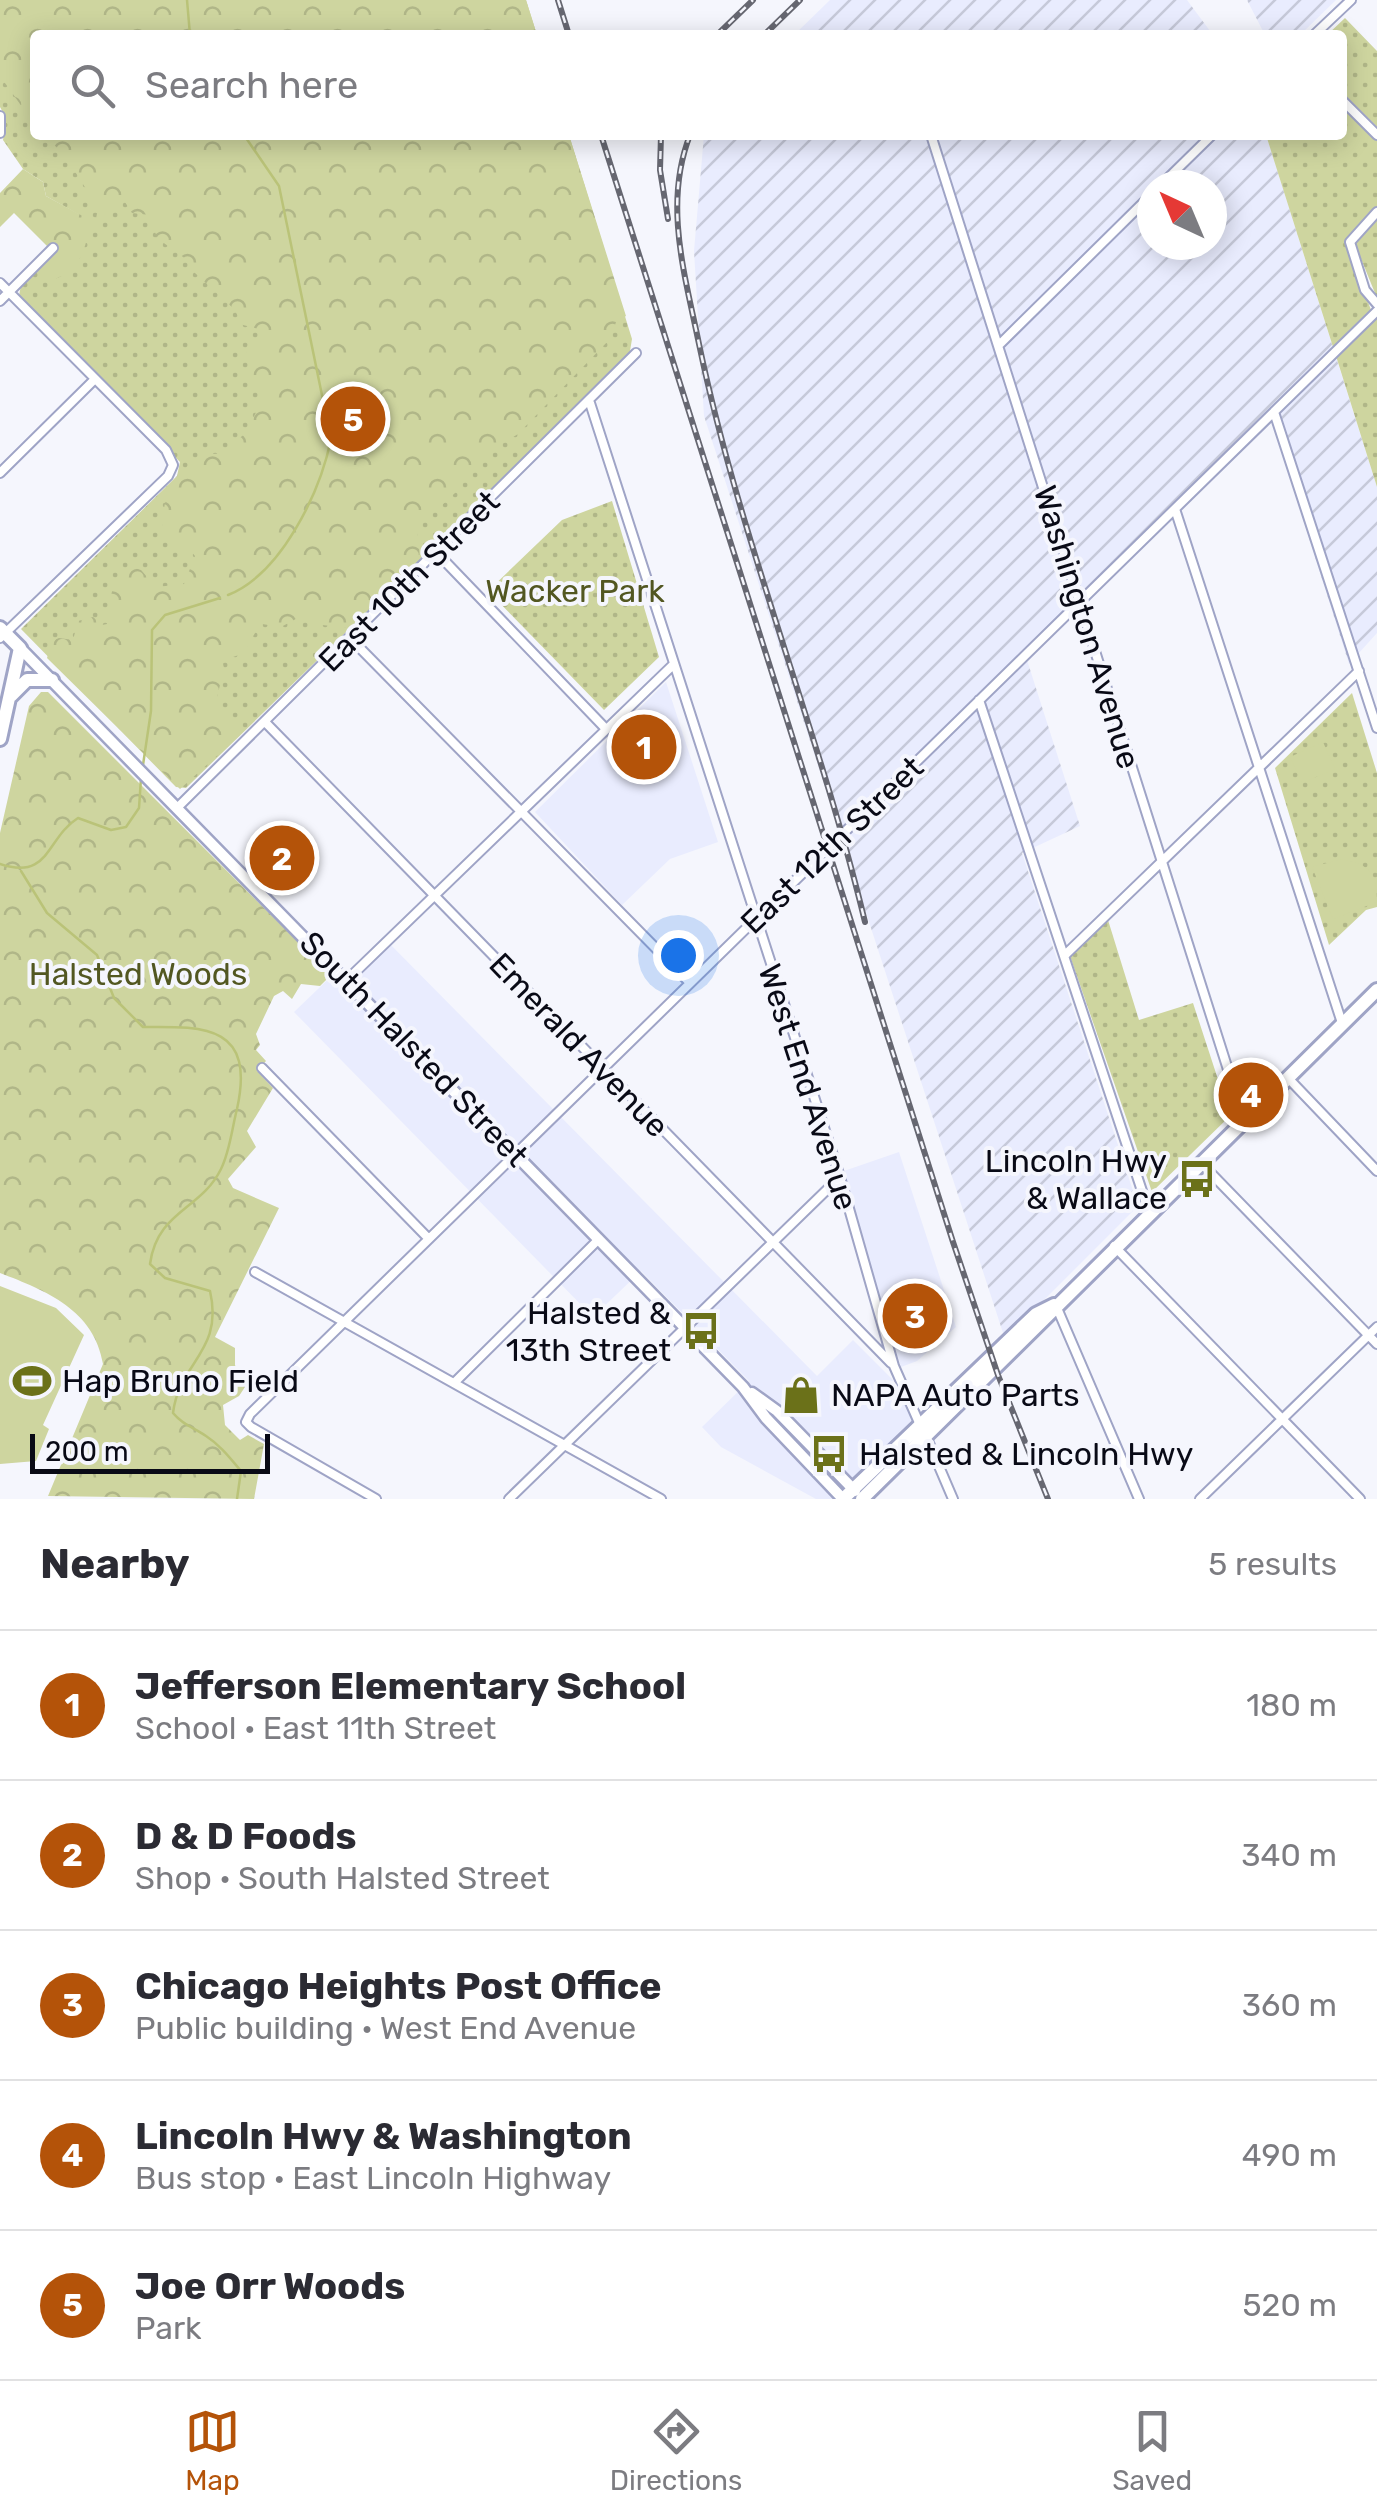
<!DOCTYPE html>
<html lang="en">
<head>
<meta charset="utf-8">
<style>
  body { margin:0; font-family:Rubik,sans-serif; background:#f2f2f3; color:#2b2b33 }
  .compass { position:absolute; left:1137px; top:170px; width:90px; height:90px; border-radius:50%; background:#fff; box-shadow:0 5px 25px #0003; rotate:316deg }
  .scale { position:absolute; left:30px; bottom:25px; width:240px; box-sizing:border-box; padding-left:10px; border:5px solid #090a16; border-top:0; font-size:28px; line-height:35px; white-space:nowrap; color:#090a16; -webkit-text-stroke:8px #f5f6fd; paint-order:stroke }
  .you { position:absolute; left:678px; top:955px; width:35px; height:35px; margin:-25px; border:8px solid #fff; border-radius:50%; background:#1a73e8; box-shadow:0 0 0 15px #1a73e833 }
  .badge { display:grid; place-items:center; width:65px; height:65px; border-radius:50%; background:#b45309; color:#fff; font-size:32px; font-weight:700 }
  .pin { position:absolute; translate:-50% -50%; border:5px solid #fff; box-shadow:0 2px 10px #0006 }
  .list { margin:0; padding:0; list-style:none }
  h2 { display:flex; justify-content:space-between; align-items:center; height:130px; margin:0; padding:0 40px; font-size:42px }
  h2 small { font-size:32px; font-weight:400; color:#7c7c81 }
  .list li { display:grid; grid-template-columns:65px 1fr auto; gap:30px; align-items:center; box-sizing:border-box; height:150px; padding:0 40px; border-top:2px solid #e1e1e2 }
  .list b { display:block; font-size:38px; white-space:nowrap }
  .list p { margin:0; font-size:32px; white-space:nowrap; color:#7c7c81 }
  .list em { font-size:32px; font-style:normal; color:#7c7c81 }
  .icon { flex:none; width:55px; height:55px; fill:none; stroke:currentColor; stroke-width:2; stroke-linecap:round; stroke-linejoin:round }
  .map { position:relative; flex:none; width:1377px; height:1499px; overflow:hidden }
  .search { position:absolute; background:#fff; box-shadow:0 5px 25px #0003; left:30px; right:30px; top:30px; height:110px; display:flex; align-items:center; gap:25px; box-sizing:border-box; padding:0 35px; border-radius:10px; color:#7c7c81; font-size:38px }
  .sheet { height:880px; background:#fff }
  nav { display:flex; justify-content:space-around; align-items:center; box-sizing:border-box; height:140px; border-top:2px solid #e1e1e2; background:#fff; font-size:28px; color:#7c7c81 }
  nav a { display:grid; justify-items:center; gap:5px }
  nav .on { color:#b45309 }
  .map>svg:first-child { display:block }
</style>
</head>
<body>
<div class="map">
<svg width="1377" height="1499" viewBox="0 0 1377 1499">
  <defs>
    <pattern id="industrial-furrows" width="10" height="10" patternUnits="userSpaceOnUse" patternTransform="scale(2.5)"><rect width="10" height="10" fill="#e9ecfe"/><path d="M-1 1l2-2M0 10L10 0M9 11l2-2" fill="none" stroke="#c6c9d9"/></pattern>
    <pattern id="green-dots" width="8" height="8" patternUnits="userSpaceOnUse" patternTransform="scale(2.5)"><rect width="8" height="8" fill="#ced59f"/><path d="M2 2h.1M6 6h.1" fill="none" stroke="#b0b688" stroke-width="1.8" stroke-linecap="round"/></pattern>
    <pattern id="forest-crowns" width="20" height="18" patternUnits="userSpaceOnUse" patternTransform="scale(2.5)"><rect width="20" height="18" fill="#ced59f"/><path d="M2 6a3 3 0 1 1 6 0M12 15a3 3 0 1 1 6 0" fill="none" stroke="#b0b688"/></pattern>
  </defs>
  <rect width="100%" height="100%" fill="#f5f6fd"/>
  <path fill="#e9ecfe" d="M666 682 718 842 670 859 622 905 535 812Z
    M383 937 817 1376 853 1340 892 1379 915 1424 837 1499H816L721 1447 702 1427 749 1381 641 1271 593 1317 294 1012 342 966 349 972Z
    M899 1152 956 1327 917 1361 901 1367 841 1172Z"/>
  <path fill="url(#industrial-furrows)" fill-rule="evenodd" d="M830 0H1187L1213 35H794Z
    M1247 0H1336L1300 35H1265Z
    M704 135H1266L1377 487V633L1349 664 1272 421 1027 660 1080 826 1022 853 1138 1206 1005 1339 704 416 694 251ZM1152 185H1212V245H1152Z"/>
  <path fill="url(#green-dots)" d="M0 0H526L537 35H35V135H569L632 339 629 357 186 788 176 787 21 629 177 476 180 462 19 296 21 285 83 217 46 196 43 182 23 169 3 140 6 118 0 107Z
    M1345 18 1377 51V127L1342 92V35H1327Z
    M1342 104 1377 139V207L1346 242 1371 310 1333 347 1266 135H1342Z
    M1377 218V298L1355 244Z
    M1377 316V487L1336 356Z
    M612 501 659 657 604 710 488 591 562 520Z
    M1352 693 1377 773V907L1366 910 1329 945 1275 768Z
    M1108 920 1139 1020 1193 1003 1230 1116 1152 1192 1070 956Z"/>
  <path fill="url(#forest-crowns)" d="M0 0H526L537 35H35V125L0 76Z
    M43 135H569L626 316 616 322 611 338 518 434 487 453 455 493 417 528 420 560 350 628 322 625 305 614 281 627 262 624C245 642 252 658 222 658L224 669 214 709 240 735 180 789 47 658 52 641 59 638 73 640 78 621 93 617 102 625 107 624 112 591 132 567 141 570 156 587 184 584 195 556 190 550C136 552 170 449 220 454L247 432 263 397 251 377 246 348 252 340 268 338 270 332 243 325 234 309 195 273 194 265 157 238 150 215 132 213 123 199 96 219 98 208 64 154Z
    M23 169 43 182 46 196 88 219C90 245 78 274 51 280L36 269 53 252 14 213 0 227V193Z
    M41 692H48L331 975 320 986 301 984 292 999 283 991 274 996 256 1034 260 1045 256 1050 266 1061 257 1071 273 1088 247 1131 256 1147 228 1179 233 1188 279 1208 215 1337 235 1348V1365L245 1387 239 1396 223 1405 225 1425 240 1440 248 1435 264 1444 254 1499 48 1496 103 1364C94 1310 47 1291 0 1273V833L29 706Z"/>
  <path fill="#ced59f" d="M1323 742 1335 769 1302 783 1290 757Z
    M1342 859C1371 865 1377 874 1377 902L1333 919 1312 867Z
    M0 1286 56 1308 84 1335 43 1425 49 1429 36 1461 0 1464Z"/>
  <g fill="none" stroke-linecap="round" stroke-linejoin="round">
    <path stroke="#bac378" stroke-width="2.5" d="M187 0 190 35
      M228 595C281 574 320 493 331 439L279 186 244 135
      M143 765 151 711 152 630 165 615 220 598
      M0 864C50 881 46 838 78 818L111 830 126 827 139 808 141 778
      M21 871 47 913 97 955 114 998 143 1027C208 1026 255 1027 237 1109 232 1128 230 1151 221 1169 201 1210 157 1211 150 1264L165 1278 210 1291C224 1352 179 1362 173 1413 184 1426 193 1427 206 1436 220 1445 230 1458 241 1471L237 1499"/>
    <g stroke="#9fa4c6" stroke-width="12">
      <path id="minor" d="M1314 35 1351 0
        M1342 100 1377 135
        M0 116V133
        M931 135 1244 1120
        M1161 185 1212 135
        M1377 212 1350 242 1365 290 1377 304
        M0 283 166 450 173 465 168 476 0 638
        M0 301 53 248
        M1000 344 1152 194
        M590 403 840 1177 894 1366 920 1425
        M1274 412 1377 728
        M0 473 94 380
        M1175 509 1342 1023
        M437 553 606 729
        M351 639 690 983
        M979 700 1149 1212
        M265 722 891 1363
        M178 807 636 353
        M1065 955 1359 671
        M347 980 674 664
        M262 1068 429 1239
        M1288 1078 1377 1171
        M1200 1162 1377 1344
        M1114 1246 1360 1499
        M255 1272 661 1499
        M1057 1308 1139 1499
        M454 1383 599 1239
        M926 1436 953 1499
        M376 1499 251 1427 246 1422 250 1414 1377 311
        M509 1499 840 1177
        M1200 1499 1377 1327"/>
    </g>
    <g stroke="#9fa4c6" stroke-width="15">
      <path id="tertiary" d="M20 648 743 1387 766 1418 843 1499
        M752 1393 777 1411 855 1491"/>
    </g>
    <g stroke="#9fa4c6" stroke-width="18">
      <path id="primary" d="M0 628 20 648 0 739
        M11 696 27 680H52
        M843 1499 1036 1314 1054 1305
        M862 1499 1377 990"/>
    </g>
    <use href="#minor" stroke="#fff" stroke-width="8"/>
    <use href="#tertiary" stroke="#fff" stroke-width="10"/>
    <use href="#primary" stroke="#fff" stroke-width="12"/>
    <g stroke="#666771" stroke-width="6">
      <path id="rail" d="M558 0 569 35
        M717 35 753 0
        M764 35 800 0
        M601 135 953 1242 998 1375 1048 1499
        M661 135 660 170 668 219
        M690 135C663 204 685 275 699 344 740 541 818 727 865 922"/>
    </g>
    <use href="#rail" stroke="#f5f6fd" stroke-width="2.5" stroke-dasharray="8" stroke-linecap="butt"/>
  </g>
  <defs>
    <g id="bus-bare" transform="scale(3)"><path d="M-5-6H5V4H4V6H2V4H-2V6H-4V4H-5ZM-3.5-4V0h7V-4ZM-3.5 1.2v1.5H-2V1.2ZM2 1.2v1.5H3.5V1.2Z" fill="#6b7119" stroke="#f5f6fd" stroke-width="2.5" paint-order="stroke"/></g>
    <g id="stadium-bare" transform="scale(3)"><path d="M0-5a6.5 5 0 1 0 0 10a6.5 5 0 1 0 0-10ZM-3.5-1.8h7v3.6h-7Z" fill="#6b7119" stroke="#f5f6fd" stroke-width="2.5" paint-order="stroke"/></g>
    <g id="shop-bare" transform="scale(3)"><path d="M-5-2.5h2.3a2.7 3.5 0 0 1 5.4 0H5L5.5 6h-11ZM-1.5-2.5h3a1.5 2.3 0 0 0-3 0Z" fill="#6b7119" stroke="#f5f6fd" stroke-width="2.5" paint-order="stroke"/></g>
  </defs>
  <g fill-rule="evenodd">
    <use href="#bus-bare" x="1197" y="1179"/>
    <use href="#bus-bare" x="701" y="1331"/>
    <use href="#stadium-bare" x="32" y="1381"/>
    <use href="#shop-bare" x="801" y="1395"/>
    <use href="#bus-bare" x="829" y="1454"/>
  </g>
  <g text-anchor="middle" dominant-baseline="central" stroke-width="8" stroke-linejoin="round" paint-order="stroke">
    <g font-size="32" fill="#090a16" stroke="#f5f6fd">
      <text transform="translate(409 581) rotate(-45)">East 10th Street</text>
      <text transform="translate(1087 627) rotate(73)">Washington Avenue</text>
      <text transform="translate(832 845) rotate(-44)">East 12th Street</text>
      <text transform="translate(579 1045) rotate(46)">Emerald Avenue</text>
      <text transform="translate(414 1049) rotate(46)">South Halsted Street</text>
      <text transform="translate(808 1087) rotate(72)">West End Avenue</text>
    </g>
    <g font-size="32" fill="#525721" stroke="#f5f6fd">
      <text x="575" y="591">Wacker Park</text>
      <text x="138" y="974">Halsted Woods</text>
    </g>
    <g font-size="32" fill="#090a16" stroke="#f5f6fd" text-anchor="start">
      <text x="1167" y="1161" text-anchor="end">Lincoln Hwy<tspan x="1167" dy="37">&amp; Wallace</tspan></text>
      <text x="671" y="1313" text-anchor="end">Halsted &amp;<tspan x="671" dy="37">13th Street</tspan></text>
      <text x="62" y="1381">Hap Bruno Field</text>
      <text x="831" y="1395">NAPA Auto Parts</text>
      <text x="859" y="1454">Halsted &amp; Lincoln Hwy</text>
    </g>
  </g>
</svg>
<svg class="compass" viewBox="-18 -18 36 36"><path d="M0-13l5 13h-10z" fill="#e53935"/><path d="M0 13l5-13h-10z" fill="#7c7c81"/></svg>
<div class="scale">200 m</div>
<div class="you"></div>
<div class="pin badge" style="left:644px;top:747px">1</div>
<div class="pin badge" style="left:282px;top:858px">2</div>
<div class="pin badge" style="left:915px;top:1316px">3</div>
<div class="pin badge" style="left:1251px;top:1095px">4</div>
<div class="pin badge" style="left:353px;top:419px">5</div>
<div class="search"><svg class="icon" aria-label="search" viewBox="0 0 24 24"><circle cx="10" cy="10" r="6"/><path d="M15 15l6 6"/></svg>Search here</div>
</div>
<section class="sheet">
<h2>Nearby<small>5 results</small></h2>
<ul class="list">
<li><span class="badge">1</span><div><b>Jefferson Elementary School</b><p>School · East 11th Street</p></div><em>180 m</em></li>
<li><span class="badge">2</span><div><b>D &amp; D Foods</b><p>Shop · South Halsted Street</p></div><em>340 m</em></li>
<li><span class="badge">3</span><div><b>Chicago Heights Post Office</b><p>Public building · West End Avenue</p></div><em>360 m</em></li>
<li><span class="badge">4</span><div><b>Lincoln Hwy &amp; Washington</b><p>Bus stop · East Lincoln Highway</p></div><em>490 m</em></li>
<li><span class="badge">5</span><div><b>Joe Orr Woods</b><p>Park</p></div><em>520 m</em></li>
</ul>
</section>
<nav>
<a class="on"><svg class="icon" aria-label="map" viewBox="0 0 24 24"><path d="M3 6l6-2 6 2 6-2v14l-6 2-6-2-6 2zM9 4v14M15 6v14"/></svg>Map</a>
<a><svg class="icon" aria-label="directions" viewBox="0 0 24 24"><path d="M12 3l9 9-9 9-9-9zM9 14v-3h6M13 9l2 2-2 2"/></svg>Directions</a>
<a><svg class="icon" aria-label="saved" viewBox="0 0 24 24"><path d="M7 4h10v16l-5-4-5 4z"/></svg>Saved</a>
</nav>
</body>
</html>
